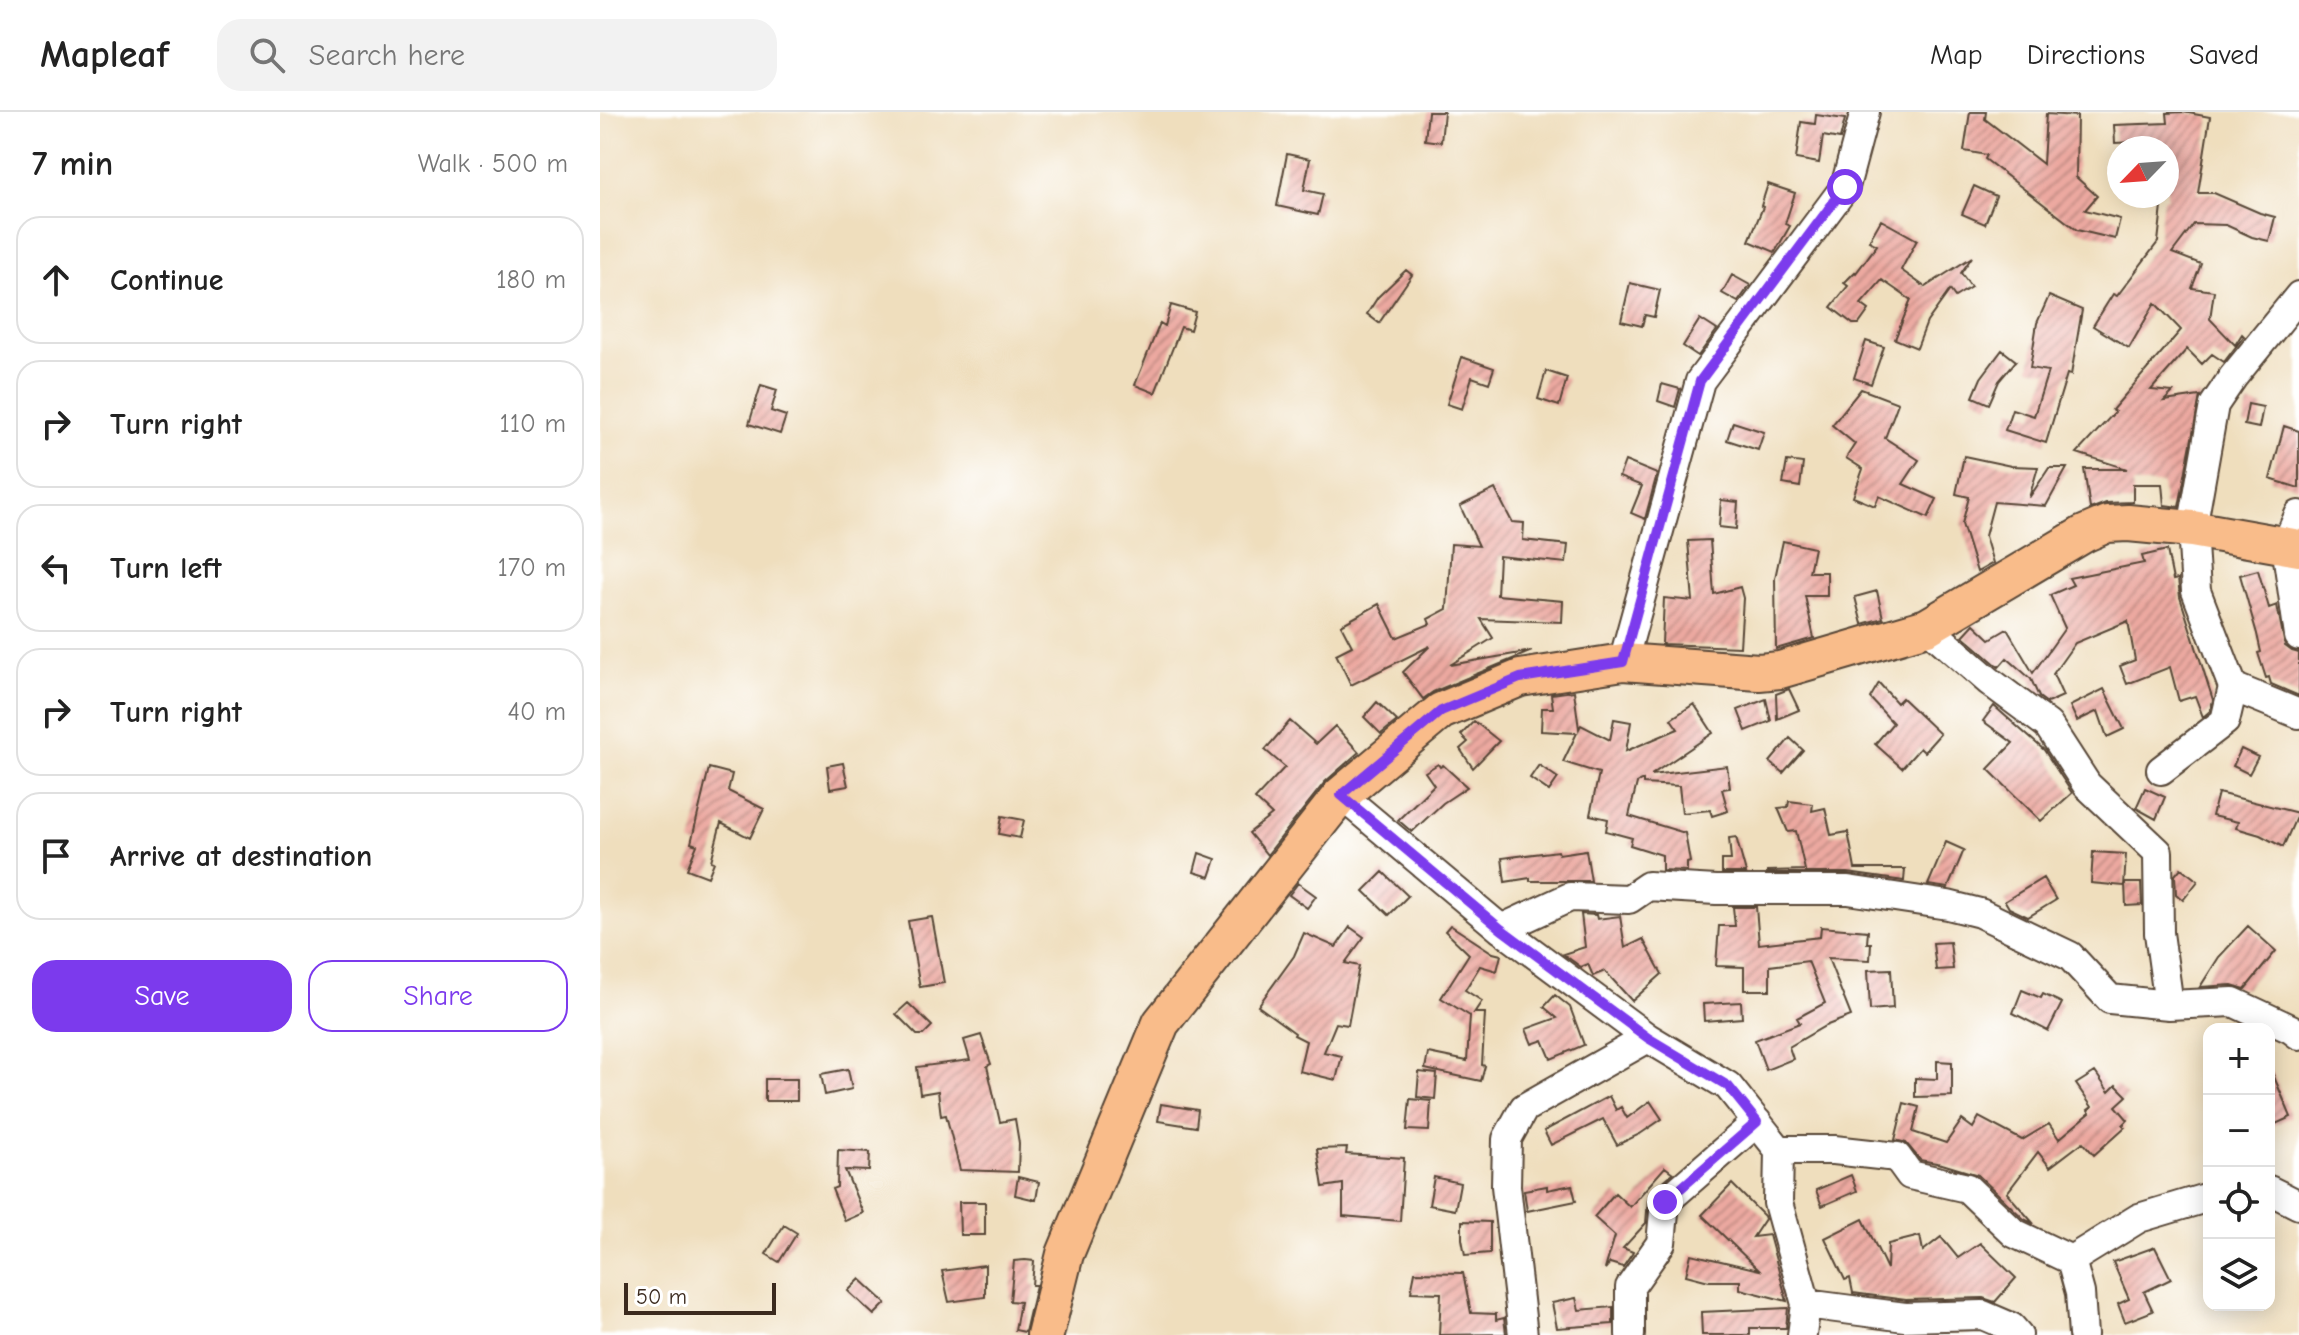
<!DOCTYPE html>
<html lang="en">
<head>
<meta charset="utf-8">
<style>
  body { margin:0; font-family:"Comic Neue",sans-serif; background:#f2f2f2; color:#222 }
  .controls { position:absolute; right:24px; bottom:24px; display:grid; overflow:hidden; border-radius:16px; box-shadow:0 4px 20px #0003 }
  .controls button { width:72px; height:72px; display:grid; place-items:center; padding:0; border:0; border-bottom:2px solid #e0e0e0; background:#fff; color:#222; font:40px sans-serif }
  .compass { position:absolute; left:1507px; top:24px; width:72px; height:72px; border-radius:50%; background:#fff; box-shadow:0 4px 20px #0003; rotate:245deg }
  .scale { position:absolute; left:24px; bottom:20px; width:152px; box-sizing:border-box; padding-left:8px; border:4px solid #3b2a1e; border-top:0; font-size:22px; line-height:28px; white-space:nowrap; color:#3b2a1e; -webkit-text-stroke:6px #fff; paint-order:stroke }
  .stop { position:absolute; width:24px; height:24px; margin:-18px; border:6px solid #7c3aed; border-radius:50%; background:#fff }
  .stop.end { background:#7c3aed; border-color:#fff; box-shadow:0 2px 8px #0008 }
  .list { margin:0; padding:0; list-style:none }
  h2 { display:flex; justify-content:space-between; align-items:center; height:104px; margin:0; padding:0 32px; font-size:34px }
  h2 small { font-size:26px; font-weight:400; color:#767676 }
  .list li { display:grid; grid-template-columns:52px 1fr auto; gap:24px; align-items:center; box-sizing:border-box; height:128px; margin:0 16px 16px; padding:0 16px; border:2px solid #e0e0e0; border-radius:24px }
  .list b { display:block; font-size:30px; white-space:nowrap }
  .list em { font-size:26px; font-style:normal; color:#767676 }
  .actions { display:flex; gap:16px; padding:24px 32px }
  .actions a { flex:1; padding:18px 0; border:2px solid #7c3aed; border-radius:24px; text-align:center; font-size:28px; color:#7c3aed }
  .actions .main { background:#7c3aed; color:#fff }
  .icon { flex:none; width:44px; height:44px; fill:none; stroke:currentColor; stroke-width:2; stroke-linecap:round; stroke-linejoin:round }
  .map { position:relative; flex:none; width:1699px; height:1223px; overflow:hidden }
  header { display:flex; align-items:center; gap:48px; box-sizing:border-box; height:112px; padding:0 40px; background:#fff; border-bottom:2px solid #e0e0e0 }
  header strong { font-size:38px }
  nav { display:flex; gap:44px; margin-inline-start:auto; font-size:28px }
  .search { width:560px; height:72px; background:#f2f2f2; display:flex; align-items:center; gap:20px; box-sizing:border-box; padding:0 28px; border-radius:24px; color:#767676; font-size:30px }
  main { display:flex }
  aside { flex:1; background:#fff }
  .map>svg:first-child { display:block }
</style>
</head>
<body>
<header>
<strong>Mapleaf</strong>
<div class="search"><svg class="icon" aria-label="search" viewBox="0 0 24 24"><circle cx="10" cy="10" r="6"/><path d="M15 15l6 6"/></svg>Search here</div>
<nav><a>Map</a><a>Directions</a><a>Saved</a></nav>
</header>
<main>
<aside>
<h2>7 min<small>Walk · 500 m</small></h2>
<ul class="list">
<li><svg class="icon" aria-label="ahead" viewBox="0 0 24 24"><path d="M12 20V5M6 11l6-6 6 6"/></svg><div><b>Continue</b></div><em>180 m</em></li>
<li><svg class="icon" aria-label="right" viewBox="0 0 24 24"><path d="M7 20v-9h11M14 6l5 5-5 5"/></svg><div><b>Turn right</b></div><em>110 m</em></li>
<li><svg class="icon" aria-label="left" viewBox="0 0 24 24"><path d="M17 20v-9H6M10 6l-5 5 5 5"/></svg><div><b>Turn left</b></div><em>170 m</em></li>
<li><svg class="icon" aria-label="right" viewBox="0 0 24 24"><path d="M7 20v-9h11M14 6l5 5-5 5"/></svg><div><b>Turn right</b></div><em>40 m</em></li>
<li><svg class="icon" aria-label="arrive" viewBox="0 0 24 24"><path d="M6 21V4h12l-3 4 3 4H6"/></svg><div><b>Arrive at destination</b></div></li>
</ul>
<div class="actions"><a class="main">Save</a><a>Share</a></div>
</aside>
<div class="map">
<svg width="1699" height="1223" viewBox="0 0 1699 1223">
  <defs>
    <pattern id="building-hatch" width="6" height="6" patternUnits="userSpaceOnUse" patternTransform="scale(2)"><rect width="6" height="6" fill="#eca9a0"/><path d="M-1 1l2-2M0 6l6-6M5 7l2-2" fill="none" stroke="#c08a82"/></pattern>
  </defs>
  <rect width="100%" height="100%" fill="#fff"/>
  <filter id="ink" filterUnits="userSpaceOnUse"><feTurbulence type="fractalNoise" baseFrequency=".0125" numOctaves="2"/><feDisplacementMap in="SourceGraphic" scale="16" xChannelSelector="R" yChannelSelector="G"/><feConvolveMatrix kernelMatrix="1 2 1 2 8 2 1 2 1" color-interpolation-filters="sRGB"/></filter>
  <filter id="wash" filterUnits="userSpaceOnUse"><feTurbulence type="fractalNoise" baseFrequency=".006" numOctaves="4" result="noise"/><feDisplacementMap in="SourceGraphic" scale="32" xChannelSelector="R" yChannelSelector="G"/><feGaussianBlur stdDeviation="1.8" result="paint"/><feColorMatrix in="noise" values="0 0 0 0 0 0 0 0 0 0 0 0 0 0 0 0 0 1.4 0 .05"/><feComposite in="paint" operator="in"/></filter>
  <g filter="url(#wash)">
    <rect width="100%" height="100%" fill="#efdebd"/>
    <g id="blocks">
      <path fill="url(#building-hatch)" d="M828 0H844L841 30 825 28Z
        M1370 0H1386L1385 7 1443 52 1446 2 1477 4 1476 65 1497 84 1485 98 1520 107 1515 127 1477 118 1385 47 1387 43 1364 39Z
        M1583 0 1610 5 1598 81H1614L1660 101 1675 105 1669 129 1652 125 1626 113 1594 112 1572 141 1601 152 1592 176 1614 179 1610 207 1635 233 1642 222 1644 224 1624 250 1612 242 1602 252 1587 237 1551 278 1573 280 1564 289 1600 284 1579 395 1564 393 1562 372H1533V390L1506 391 1490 397 1484 357H1527L1477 341 1515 300 1512 298 1581 218 1555 191 1529 236 1493 214 1513 182 1517 184 1558 130 1563 86H1567V36H1534V30L1515 31 1514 13 1568 11 1567 1Z
        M1216 3 1245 7 1240 27 1223 24 1219 51 1196 47 1201 10 1215 12Z
        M687 42 710 47 704 78 723 82 718 103 677 94Z
        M1168 72 1195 81 1185 112 1190 114 1175 140 1149 129 1163 95 1161 94Z
        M1374 74 1396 84 1385 112 1362 102Z
        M1281 108 1317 128 1301 158 1325 175 1372 145 1361 161 1371 175 1355 185 1350 178 1327 210 1317 236 1295 227 1311 188 1282 168 1261 192 1269 198 1259 212H1253L1231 195 1248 174 1244 171 1255 160 1256 161 1277 133 1269 129Z
        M806 158 812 163 779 211 767 202 778 185Z
        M1132 163 1150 173 1138 190 1122 181Z
        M1030 171 1060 178 1054 205 1045 203 1042 214 1021 209Z
        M1449 184 1482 198 1471 263 1467 262 1446 331 1405 318 1412 297 1434 304 1448 259 1430 256 1437 211Z
        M571 193 595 200 590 218 581 215 555 281 535 273 560 211 565 214Z
        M1100 207 1117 218 1098 244 1083 234Z
        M1266 229 1284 235 1271 272 1254 266Z
        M1402 238 1416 249 1399 269 1389 292 1373 285 1381 266Z
        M862 245 894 256 889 271 872 265 862 297 847 292Z
        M946 259 967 266 959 294 938 287Z
        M1062 272 1080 277 1075 295 1058 289Z
        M161 273 177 278 171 299 186 304 180 322 149 312Z
        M1261 277 1298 291 1285 326 1319 348 1303 372 1337 387 1328 406 1279 384 1275 394 1253 385 1263 357 1246 346 1255 332 1232 313Z
        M1648 292 1663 295 1659 316 1644 313Z
        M1133 310 1164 320 1158 338 1127 328Z
        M1684 314 1699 319V376L1670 367Z
        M1364 344 1411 354 1438 355 1429 386 1449 356H1467L1446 394 1394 390 1385 424 1393 451 1377 460 1362 412 1369 385 1356 382Z
        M1025 349 1057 362 1045 407 1031 401 1042 374 1019 365Z
        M1187 349 1203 351 1200 375 1183 372Z
        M895 377 912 410 924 411 923 428 968 433 966 451 899 444 897 483 963 489 962 510 881 507 893 526 850 553 932 539 833 580 823 587 803 560 830 534 751 573 736 542 752 534 741 513 779 492 796 526 830 512 828 507 847 497 851 432 879 434 860 394Z
        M1121 388 1138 390 1136 417 1119 415Z
        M1110 428 1114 482 1140 475 1143 486 1140 535 1062 532 1064 486 1093 489 1088 429Z
        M1183 429 1214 436 1209 460H1227V484H1205L1214 526 1176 537 1175 466Z
        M1567 438 1573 468 1578 467 1580 485 1613 588 1610 599 1603 605 1595 584 1579 589 1570 555 1527 572 1520 554 1535 548 1528 509 1475 531 1453 562 1463 584 1447 591 1439 585 1431 567 1407 546 1399 555 1363 524 1374 512 1390 527 1407 517 1433 561 1465 516 1450 483 1473 473 1469 466 1544 451 1542 444Z
        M1658 458 1669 496 1677 493 1685 534 1692 539 1699 541V584L1671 572 1669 565 1666 566 1658 541 1661 540 1657 522 1640 463Z
        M1277 479 1283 506 1262 512 1255 485Z
        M1279 571 1297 591 1302 586 1340 622 1324 640 1320 636 1302 656 1275 632 1293 611 1270 586Z
        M1189 577 1199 598 1177 607 1176 582Z
        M1504 577 1524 617 1507 625 1498 599 1477 609 1470 594Z
        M974 579 979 617 981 613 1010 628 1014 607 1031 610 1026 639 1078 617 1071 607 1094 592 1113 621 1051 663 1127 654 1130 676 1122 677 1128 699 1112 704 1110 698 1082 701 1079 674 1043 672V668L1037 671 1029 704 1085 721 1090 750 1087 751V759L1062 758V743L1030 733 1032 726 1006 719 1008 707 990 703 999 661 963 650 977 621 941 619 942 596H953L951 582Z
        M1166 587 1171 609 1146 619 1138 598Z
        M777 590 797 609 781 622 764 605Z
        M1394 594 1444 638 1472 681 1441 709 1388 657 1413 631 1383 609Z
        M690 609 716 632 735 614 759 640 725 670 667 743 649 721 672 703 655 687 685 655 665 638Z
        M874 609 899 629 873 656 860 637 868 630 861 623Z
        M1190 626 1203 638 1183 661 1170 650Z
        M1641 637 1658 645 1649 662 1633 654Z
        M243 651 248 674 230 677 227 654Z
        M838 652 840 655 843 653 867 675 843 691 812 720 798 708 834 673 825 660Z
        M939 653 958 666 949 679 930 666Z
        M109 656 132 662 128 679 164 697 150 726 121 711 111 749 114 750 108 765 87 757 97 733 91 731Z
        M1545 676 1565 685 1556 707 1536 696Z
        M1618 681 1698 701 1683 735 1660 723 1636 716 1638 710 1612 704Z
        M1189 689 1213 692 1212 699 1225 696 1231 723 1248 720 1255 757H1305L1304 769 1248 761H1167V759L1205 758 1196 719 1188 720 1178 696 1188 695Z
        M402 704 424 708 420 726 399 722Z
        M1136 725 1146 761H1122V748H1131L1129 726Z
        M1346 730 1364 738 1348 776 1328 773Z
        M986 738 991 769H930V766L905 770 902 746 958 739 959 742Z
        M1493 740 1526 742 1524 774 1491 771Z
        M599 741 616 747 610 765 594 760Z
        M1581 756 1598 769 1583 788 1576 782 1575 763Z
        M783 760 808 784 789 803 764 779Z
        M1443 766 1456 788 1428 805 1409 796 1405 789Z
        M698 771 716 784 707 796 689 783Z
        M1525 771H1541L1542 793 1526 794Z
        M1133 795H1156L1159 832 1220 825 1221 815 1268 819 1267 831H1271L1270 848 1228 846 1251 904 1225 914 1189 935 1193 947 1166 958 1155 928 1200 911 1197 906 1225 891 1208 849 1170 854V878H1144V855L1116 854 1119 814H1135Z
        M981 802 996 803 997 807 1020 804 1025 836 1043 827 1062 862 1032 889 1005 859 993 864 988 852 981 855 963 842 985 835Z
        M332 805 344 871 320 875 308 809Z
        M850 813 893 841 901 843 897 859 880 854 865 878 882 889 874 901H885L882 953 885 954 881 969 825 957 828 941 867 949 870 904 841 886 869 842 845 819Z
        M1648 814 1676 839 1645 877 1632 873 1600 875 1619 845Z
        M750 815 764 825 745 851 759 854 748 913 736 911 724 940 742 944 736 968 699 959 706 929 694 923 695 921 658 894 694 844 704 821 736 835Z
        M1350 830 1353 857 1336 858 1333 831Z
        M1291 857 1293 896 1270 898 1268 858Z
        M1422 878 1441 886 1443 882 1462 891 1448 919 1413 901Z
        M955 883 970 895 984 933 951 947 943 928 932 932 926 917 957 906 944 895Z
        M1141 890 1142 906 1104 909 1103 892Z
        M308 891 332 914 323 923H317L296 902Z
        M381 923 391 952 387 954 400 1010 415 1007 419 1031 418 1060 360 1058 346 1003 341 1004 338 979 320 982 317 955 370 948 364 928Z
        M1337 949 1352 950V984L1315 985V966L1337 967Z
        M1669 953 1691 1005 1669 1015Z
        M248 957 252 977 225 983 221 962Z
        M819 960 837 962 835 987 817 985Z
        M1495 960 1509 980 1516 973 1527 984 1516 994 1528 1008 1523 1013 1525 1015 1494 1043 1483 1030 1450 1055 1438 1040 1407 1081 1434 1112 1424 1107 1378 1063 1342 1052 1320 1048 1306 1031 1295 1028 1304 991 1319 995 1313 1020 1346 1031 1362 1008 1373 1016 1379 1005 1422 1028 1449 1012 1459 1027 1490 1001 1488 998 1492 995 1476 972Z
        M165 967H197V989H165Z
        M1009 984 1016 998 1021 995 1027 1006 1050 989 1062 1007 1040 1022 1017 1033 1003 1007 951 1033 944 1019Z
        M810 987 831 989 829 1019 807 1018Z
        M561 992 598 998 596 1015 558 1009Z
        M747 1036 746 1042 804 1046 800 1109 743 1104V1072L723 1075 717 1037Z
        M238 1038 270 1040 269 1059 245 1058 263 1101 245 1109 232 1077 237 1075Z
        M1065 1055 1073 1061 1053 1078 1048 1088 1046 1111 1023 1136 1033 1140 1032 1142 1023 1155 1010 1151 1005 1157 1015 1124 994 1105 1015 1081 1030 1095Z
        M1251 1063 1257 1079 1222 1094 1216 1078Z
        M418 1065 439 1070 436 1088 415 1083Z
        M834 1065 860 1071 855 1098 829 1093Z
        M1132 1072 1164 1104 1165 1107 1153 1125 1169 1123 1187 1189 1140 1177V1169H1109L1086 1163 1091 1142 1159 1158 1102 1103Z
        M972 1073 976 1089 927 1099 924 1078 947 1074V1078Z
        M359 1090H385V1123H360Z
        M1263 1107 1287 1157 1288 1132 1320 1124 1323 1139 1341 1125 1358 1146 1380 1131 1416 1166 1395 1190 1383 1186 1306 1188 1253 1181 1250 1166 1245 1168 1225 1126Z
        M862 1109 890 1110V1141L865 1143 862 1127Z
        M184 1113 197 1121 179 1150 166 1142Z
        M1555 1135 1571 1167 1544 1180 1553 1199 1525 1210 1518 1192 1529 1187 1513 1150Z
        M425 1148 434 1149 432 1173H436L425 1220 415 1218 420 1190 410 1189 414 1149Z
        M385 1153V1185L349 1190 342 1159Z
        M815 1160 863 1161 871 1201 896 1202V1208L904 1206 906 1222 839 1223 841 1181 811 1180Z
        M260 1167 286 1191 274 1203 248 1179Z
        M976 1186 979 1198 1013 1195V1212L957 1216 952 1191Z
        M1188 1196 1186 1216H1150V1223H1102L1101 1200Z"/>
    </g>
  </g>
  <g filter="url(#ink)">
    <use href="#blocks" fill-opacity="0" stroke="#564536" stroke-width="2"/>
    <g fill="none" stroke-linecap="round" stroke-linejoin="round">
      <g stroke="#564536" stroke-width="32">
        <path id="minor" d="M1699 184 1633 265 1614 293 1592 417 1596 479 1633 575 1699 602
          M1699 403 1686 433 1699 524
          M1327 515 1389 569 1448 613 1487 673 1558 740 1559 821 1569 893 1633 890 1691 917 1699 923
          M1023 550 1100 269 1245 75 1265 0
          M1561 658 1625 609 1633 575
          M741 683 901 817 1048 926 1128 974 1179 1038 1178 1091 1206 1192 1202 1223
          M901 817 970 785 1029 787 1048 774 1116 778H1248L1348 793 1380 801 1470 844 1510 887 1569 893
          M1179 1038H1234L1297 1045 1310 1063 1367 1076 1414 1121 1471 1148 1480 1181 1483 1223
          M1669 1078 1699 1093
          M1471 1148 1539 1106 1609 1085
          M1206 1192 1305 1205 1383 1203 1411 1215 1418 1223
          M923 1223 906 1074 907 1027 924 996 1048 926
          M1030 1223V1175L1061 1131 1065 1090 1157 1010"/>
      </g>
      <g stroke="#564536" stroke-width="40">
        <path id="major" d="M445 1223 465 1142 561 911 741 683 841 599 920 566 1023 550 1159 560 1180 558 1327 515 1484 422 1507 412 1528 411 1592 417 1699 436"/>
      </g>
      <use href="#minor" stroke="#fff" stroke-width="28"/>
      <use href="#major" stroke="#f9bc8a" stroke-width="36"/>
    </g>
  </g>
  <g fill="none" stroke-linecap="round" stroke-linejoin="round" filter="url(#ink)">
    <path stroke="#7c3aed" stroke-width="10" d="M1065 1090 1157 1010 1128 974 1048 926 901 817 741 683 841 599 920 566 1023 550 1100 269 1245 75"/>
  </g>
</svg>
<div class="controls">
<button>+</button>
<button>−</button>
<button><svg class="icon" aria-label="locate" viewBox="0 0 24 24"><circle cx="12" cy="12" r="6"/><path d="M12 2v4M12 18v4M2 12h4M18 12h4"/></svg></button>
<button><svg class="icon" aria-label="layers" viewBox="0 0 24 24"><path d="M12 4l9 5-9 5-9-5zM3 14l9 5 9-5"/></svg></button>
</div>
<svg class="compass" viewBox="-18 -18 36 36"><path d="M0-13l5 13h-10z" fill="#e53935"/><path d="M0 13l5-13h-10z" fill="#767676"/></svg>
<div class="scale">50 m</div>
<div class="stop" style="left:1245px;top:75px"></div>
<div class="stop end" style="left:1065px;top:1090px"></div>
</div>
</main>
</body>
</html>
